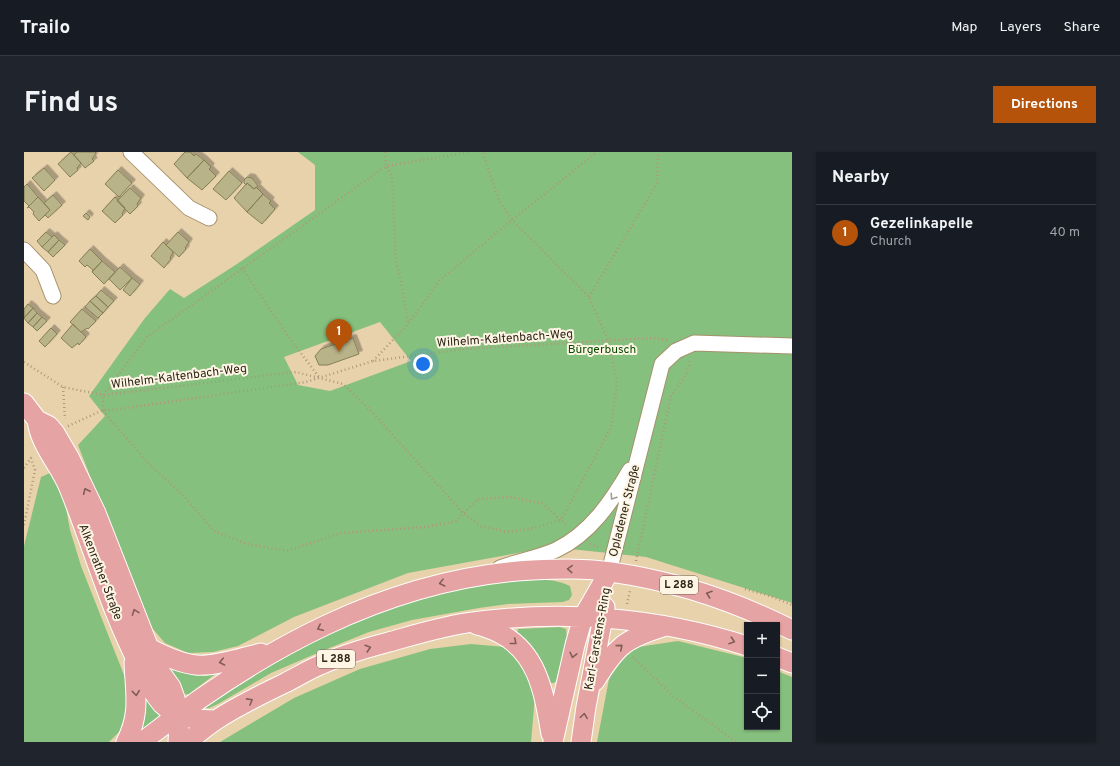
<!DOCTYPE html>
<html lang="en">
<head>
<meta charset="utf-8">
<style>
  body { margin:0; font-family:Overpass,sans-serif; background:#20242c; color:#f1f3f6 }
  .controls { position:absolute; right:12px; bottom:12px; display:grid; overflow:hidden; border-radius:0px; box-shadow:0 1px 3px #0004 }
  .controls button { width:36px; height:36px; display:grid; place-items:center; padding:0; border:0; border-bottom:1px solid #363941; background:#171b24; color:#f1f3f6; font:20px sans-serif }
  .you { position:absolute; left:399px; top:212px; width:14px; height:14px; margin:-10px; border:3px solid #fff; border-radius:50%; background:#1a73e8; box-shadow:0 0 0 6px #1a73e833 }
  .badge { display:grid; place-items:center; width:26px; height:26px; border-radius:50%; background:#b45309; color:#fff; font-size:13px; font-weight:700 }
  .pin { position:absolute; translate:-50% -33px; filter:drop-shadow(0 1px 2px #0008) }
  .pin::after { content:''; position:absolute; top:21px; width:14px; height:12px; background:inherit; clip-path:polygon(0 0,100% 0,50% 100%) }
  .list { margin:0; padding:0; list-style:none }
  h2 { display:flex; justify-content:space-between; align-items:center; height:52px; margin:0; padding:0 16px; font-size:17px }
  h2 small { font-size:13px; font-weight:400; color:#9ea1a6 }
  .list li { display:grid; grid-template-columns:26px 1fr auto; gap:12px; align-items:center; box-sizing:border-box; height:56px; padding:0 16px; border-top:1px solid #363941 }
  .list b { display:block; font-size:15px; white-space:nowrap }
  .list p { margin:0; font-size:13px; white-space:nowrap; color:#9ea1a6 }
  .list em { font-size:13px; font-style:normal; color:#9ea1a6 }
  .icon { flex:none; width:22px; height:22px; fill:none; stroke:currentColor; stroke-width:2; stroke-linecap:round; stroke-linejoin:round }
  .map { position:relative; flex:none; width:768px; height:590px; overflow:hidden; border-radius:0px }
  header { display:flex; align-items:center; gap:24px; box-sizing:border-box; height:56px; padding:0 20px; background:#171b24; border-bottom:1px solid #363941 }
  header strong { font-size:19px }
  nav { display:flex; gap:22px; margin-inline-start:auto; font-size:14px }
  .intro { display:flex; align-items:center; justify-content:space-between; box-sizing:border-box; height:96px; padding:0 24px }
  h1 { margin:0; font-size:28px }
  .button { padding:10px 18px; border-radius:0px; background:#b45309; color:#fff; font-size:14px; font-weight:700 }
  main { display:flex; gap:24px; padding:0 24px }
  aside { flex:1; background:#171b24; border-radius:0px; box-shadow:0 1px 3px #0004 }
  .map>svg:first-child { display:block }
</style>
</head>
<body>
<header>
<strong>Trailo</strong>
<nav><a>Map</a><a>Layers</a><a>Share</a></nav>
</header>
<div class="intro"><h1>Find us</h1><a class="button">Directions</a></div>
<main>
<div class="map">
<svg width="768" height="590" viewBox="0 0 768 590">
  <defs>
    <filter id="shadow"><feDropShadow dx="3.5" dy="-3.5" stdDeviation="0" flood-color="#0004"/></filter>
  </defs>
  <rect width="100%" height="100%" fill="#e8d2ab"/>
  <path fill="#86c07e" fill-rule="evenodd" d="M274 0H768V451L622 405 527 395 384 421 270 465 214 494 189 500 164 501 141 491 122 469 54 293 81 264 65 244 121 166 146 137 160 146 213 112 291 58V13ZM356 170 387 209 306 239 274 233 260 205Z
    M28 320 38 334 46 378 57 414 100 523 107 546 105 566 95 580 85 590H0V394L17 325Z
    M496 428C513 428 530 426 546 434L548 443 545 448 539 450 484 452 455 456 388 468 345 480 298 499 247 521 194 552 185 556H180L236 516 334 467 384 449 456 433Z
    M536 475 542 477 543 486 532 529 530 531H524L493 482 494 477Z
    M654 489 723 506V575H753V519L768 525V590H573L585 527 596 506 614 495Z
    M447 492 481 495 499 515 511 544 507 590H196L270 546 336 517 406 497Z
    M147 513 186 518 190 523 165 542 159 543 142 518Z
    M123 548 136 563 119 577 117 576 121 558V549Z"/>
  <path fill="#b8b389" stroke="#857f57" filter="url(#shadow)" d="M47 0 57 11 53 16 54 18 46 25 34 12Z
    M53 0H71L72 1 68 7 70 9 61 16 50 3Z
    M161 0H166L170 4 172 2 180 8 163 26 150 12Z
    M180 8 187 15 185 17 192 24 178 38 163 26Z
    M20 16 31 28 20 39 8 26Z
    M94 18 108 31 95 45 81 32Z
    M205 19 218 31 202 48 189 37Z
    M223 25 228 26 234 34 230 37 223 31 222 33 220 31V28Z
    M223 31 230 37 232 35 239 42 223 60 210 46Z
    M3 32 14 45 3 56 5 54 0 49V35Z
    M106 36 117 46 113 52 114 54 106 62 93 49Z
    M239 42 247 49 245 51 251 57 238 72 223 60Z
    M29 43 38 53 24 66 21 63 26 58 20 51Z
    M14 45 26 58 15 69 9 62 10 60 5 55 3 56Z
    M91 45 101 56 98 62 99 63 91 71 78 59Z
    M62 61 66 65 64 68 59 64Z
    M22 80 28 85 18 95 13 89Z
    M154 80 165 90 161 96 162 97 155 105 142 93Z
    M30 83 35 88 24 100 18 95Z
    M35 88 41 93 29 105 24 100Z
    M139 90 149 100 146 106 147 107 140 116 127 104Z
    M66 97 78 109 68 120 69 118 63 113 61 115 55 109Z
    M78 109 91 120 80 132 68 120Z
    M96 115 108 126 96 138 85 127Z
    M108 126 116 132 106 144 99 138Z
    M77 138 90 149 84 155 72 144Z
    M72 144 84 155 79 161 66 149Z
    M66 149 79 161 74 166 61 155Z
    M4 152 9 156 0 166V157Z
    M9 156 13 161 4 171 0 166Z
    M58 157 72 169 64 177 63 176 57 180 46 170Z
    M13 161 18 165 9 175 4 171Z
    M18 165 23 169 13 179 9 175Z
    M49 172 62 185 55 193 54 191 48 196 37 186Z
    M27 176 33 182 21 195 15 189Z
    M329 186 335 202 304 213H295L291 204 297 197Z"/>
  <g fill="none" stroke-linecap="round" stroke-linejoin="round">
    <g stroke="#a6916c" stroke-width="17">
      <path id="minor" d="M107 0 165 56 185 66
        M0 98 19 118 29 144
        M476 416C494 409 514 406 532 398 566 382 588 349 606 318
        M585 420 638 212 652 199 670 191 768 194"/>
    </g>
    <g stroke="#fff" stroke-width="21">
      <path id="major" d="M0 251 13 268 25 274 31 281 45 305 72 361 125 496 137 521 147 535 151 546 155 573 154 590
        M13 268C16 294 36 313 45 336 69 395 86 457 115 513 122 527 128 541 138 552 152 566 173 568 192 568
        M453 473C460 474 466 477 473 480 514 499 520 541 527 582
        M125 496C140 504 155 511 172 513 190 515 219 505 237 501
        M753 505 768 511
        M571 529C592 495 600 487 639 475
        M102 590C117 561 111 541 110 510
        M118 590C231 501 362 426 509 418 535 417 561 416 587 420 650 429 711 449 768 478
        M163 590C172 583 182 575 192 568 213 554 238 542 261 531 273 525 284 518 296 513 318 503 342 496 365 490 390 483 416 475 442 471 536 457 633 465 723 494
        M529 590 551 493 559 465 585 420
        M557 590 562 555 581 455"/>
    </g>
    <path stroke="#ab997a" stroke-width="2.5" stroke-dasharray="1 3" stroke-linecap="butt" d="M361 0 362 14 446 0
      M218 116 264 184 295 225
      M565 145 633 31 634 0
      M349 209 384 172 416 128 488 68 573 0
      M0 210 39 235 79 243 272 220 319 232 347 259 439 361 457 374 483 380 510 376 537 368 543 374
      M39 235 41 267
      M79 243 123 185 362 14 368 25 372 111 377 128 384 172
      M79 258V243
      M79 259 126 313 159 343 190 379 223 392 263 399 317 381 402 375 432 369 454 347 488 345 519 352 537 368 587 275 593 231 584 188 565 145 488 68 475 48 467 26 459 0
      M44 274 79 258H89L282 230 349 209 441 197 629 186 643 188
      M0 316 9 303
      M0 373 11 318 7 306
      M566 392 576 396
      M612 409 647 244 662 223 666 209
      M721 437 746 444 768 453
      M603 452 606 439
      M609 505 648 543 712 590"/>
    <use href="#minor" stroke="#fff" stroke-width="15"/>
    <use href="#major" stroke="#e6a3a3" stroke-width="19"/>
  </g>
  <defs><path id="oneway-chevron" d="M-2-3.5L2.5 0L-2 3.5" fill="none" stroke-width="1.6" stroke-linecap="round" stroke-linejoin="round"/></defs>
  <g stroke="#805e55">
    <use href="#oneway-chevron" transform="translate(62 339) rotate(-115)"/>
    <use href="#oneway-chevron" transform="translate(546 417) rotate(-177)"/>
    <use href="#oneway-chevron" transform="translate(418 431) rotate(166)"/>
    <use href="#oneway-chevron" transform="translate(685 442) rotate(-161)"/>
    <use href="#oneway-chevron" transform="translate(111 460) rotate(-111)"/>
    <use href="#oneway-chevron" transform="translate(296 476) rotate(155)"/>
    <use href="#oneway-chevron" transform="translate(708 489) rotate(18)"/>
    <use href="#oneway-chevron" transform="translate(490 490) rotate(39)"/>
    <use href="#oneway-chevron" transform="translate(596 495) rotate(-41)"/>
    <use href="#oneway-chevron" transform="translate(344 496) rotate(-17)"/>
    <use href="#oneway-chevron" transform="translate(549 503) rotate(104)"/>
    <use href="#oneway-chevron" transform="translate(198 510) rotate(168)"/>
    <use href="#oneway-chevron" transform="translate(112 541) rotate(84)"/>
    <use href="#oneway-chevron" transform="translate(226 549) rotate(-29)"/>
    <use href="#oneway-chevron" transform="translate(560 564) rotate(-82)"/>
  </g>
  <use stroke="#a09d96" href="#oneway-chevron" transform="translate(589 345) rotate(124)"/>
  <g text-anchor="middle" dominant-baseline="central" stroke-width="4" stroke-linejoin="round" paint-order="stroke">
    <g fill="#fef5e5" stroke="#6c6354" stroke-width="1">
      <rect x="636" y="424" width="38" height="18" rx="3"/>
      <rect x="293" y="498" width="38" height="18" rx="3"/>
    </g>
    <g font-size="11" font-weight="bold" fill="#2d2516">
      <text x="655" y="433">L 288</text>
      <text x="312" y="507">L 288</text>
    </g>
    <g font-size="12" fill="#2d2516" stroke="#fef5e5">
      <text transform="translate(481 187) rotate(-4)">Wilhelm-Kaltenbach-Weg</text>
      <text transform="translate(155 225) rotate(-7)">Wilhelm-Kaltenbach-Weg</text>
      <text transform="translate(601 359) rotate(-76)">Opladener Straße</text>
      <text transform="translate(76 420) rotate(69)">Alkenrather Straße</text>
      <text transform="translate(574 487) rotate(-80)">Karl-Carstens-Ring</text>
    </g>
    <g font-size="12" fill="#054c00" stroke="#fef5e5">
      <text x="578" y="198">Bürgerbusch</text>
    </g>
  </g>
</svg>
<div class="controls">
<button>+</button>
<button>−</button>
<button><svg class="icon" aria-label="locate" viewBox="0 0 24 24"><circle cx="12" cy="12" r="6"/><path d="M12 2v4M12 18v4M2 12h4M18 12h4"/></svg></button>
</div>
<div class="you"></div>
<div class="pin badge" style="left:315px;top:200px">1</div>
</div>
<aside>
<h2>Nearby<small></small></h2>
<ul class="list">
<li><span class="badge">1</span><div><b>Gezelinkapelle</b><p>Church</p></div><em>40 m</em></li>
</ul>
</aside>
</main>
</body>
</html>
